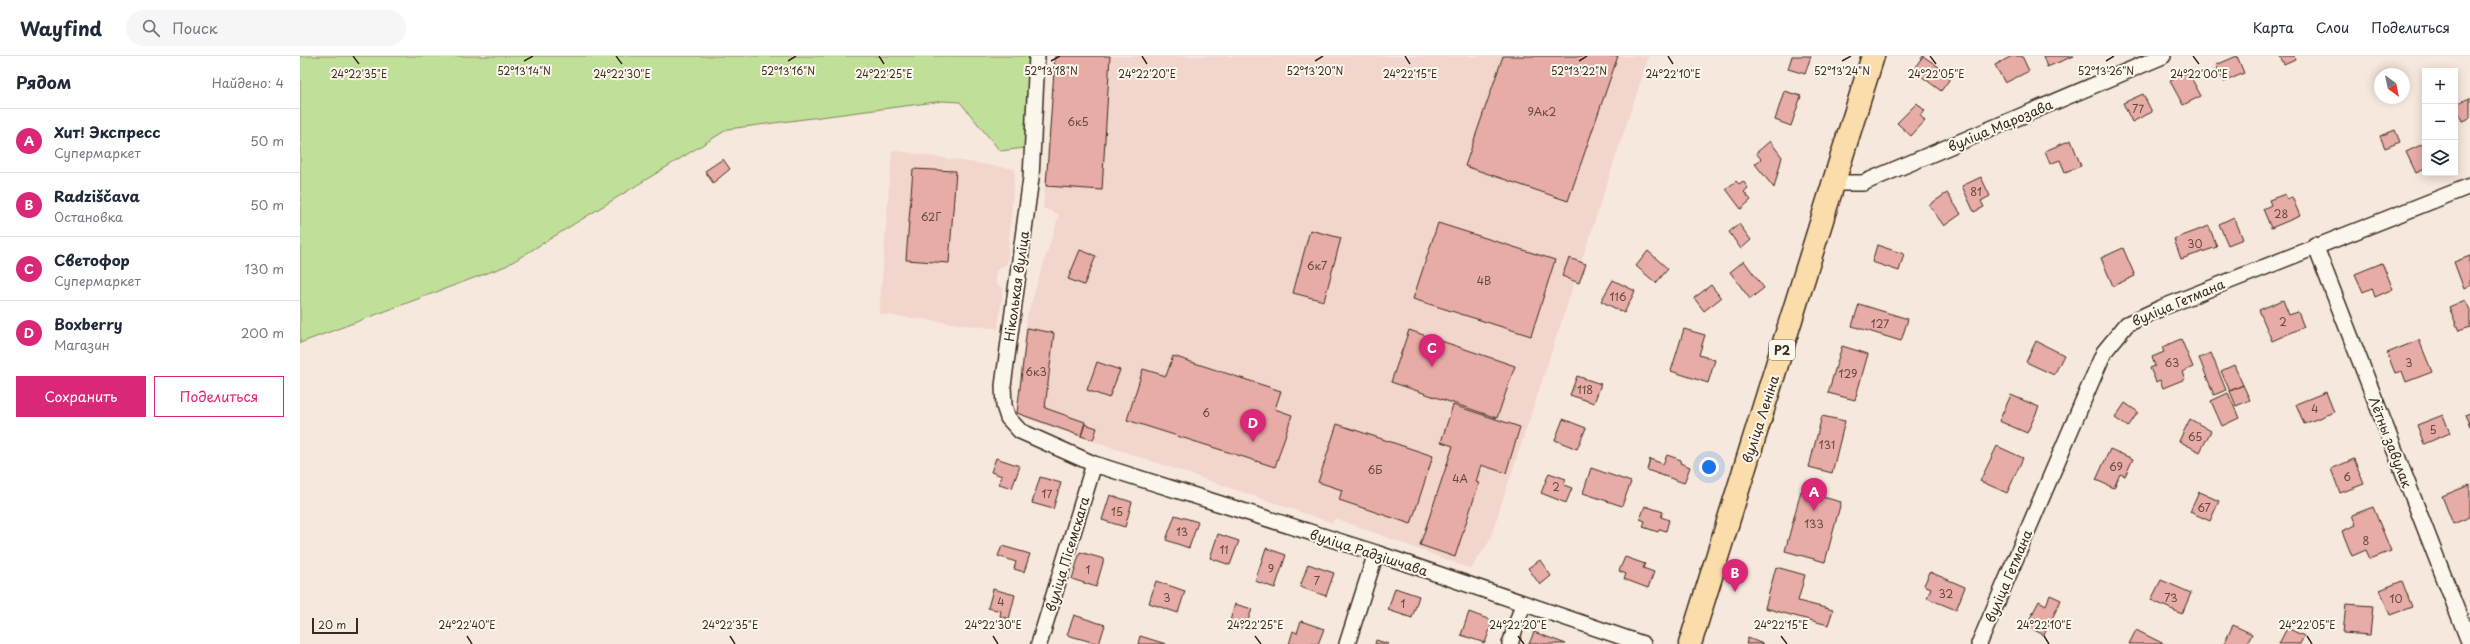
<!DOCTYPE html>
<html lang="ru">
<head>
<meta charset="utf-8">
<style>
  body { margin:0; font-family:"Playpen Sans",sans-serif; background:#f6f6f7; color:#1f2937 }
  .controls { position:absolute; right:12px; top:12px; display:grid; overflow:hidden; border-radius:0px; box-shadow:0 2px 10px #0003 }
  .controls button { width:36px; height:36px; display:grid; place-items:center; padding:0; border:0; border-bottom:1px solid #e0e1e3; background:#fff; color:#1f2937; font:20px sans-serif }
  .compass { position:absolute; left:2074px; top:12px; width:36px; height:36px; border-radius:50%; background:#fff; box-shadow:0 2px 10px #0003; rotate:147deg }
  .scale { position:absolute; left:12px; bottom:10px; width:46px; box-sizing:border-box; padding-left:4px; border:2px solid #3b2a1e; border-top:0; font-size:11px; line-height:14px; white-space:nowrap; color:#3b2a1e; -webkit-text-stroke:3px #fbf7ec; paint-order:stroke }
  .you { position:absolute; left:1409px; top:411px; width:14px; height:14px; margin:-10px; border:3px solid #fff; border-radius:50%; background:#1a73e8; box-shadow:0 0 0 6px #1a73e833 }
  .badge { display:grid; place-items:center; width:26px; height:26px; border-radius:50%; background:#db2777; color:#fff; font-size:13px; font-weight:700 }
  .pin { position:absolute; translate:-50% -33px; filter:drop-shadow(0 1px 2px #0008) }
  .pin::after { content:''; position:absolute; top:21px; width:14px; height:12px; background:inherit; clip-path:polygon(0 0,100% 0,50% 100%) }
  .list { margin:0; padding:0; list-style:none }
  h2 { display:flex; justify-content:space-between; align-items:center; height:52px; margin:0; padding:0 16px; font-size:17px }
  h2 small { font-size:13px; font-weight:400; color:#747a83 }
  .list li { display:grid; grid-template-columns:26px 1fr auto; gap:12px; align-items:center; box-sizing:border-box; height:64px; padding:0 16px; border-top:1px solid #e0e1e3 }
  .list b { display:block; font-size:15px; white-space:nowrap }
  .list p { margin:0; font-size:13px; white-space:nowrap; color:#747a83 }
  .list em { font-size:13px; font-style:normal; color:#747a83 }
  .actions { display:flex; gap:8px; padding:12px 16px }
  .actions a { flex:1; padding:9px 0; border:1px solid #db2777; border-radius:0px; text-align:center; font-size:14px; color:#db2777 }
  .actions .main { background:#db2777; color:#fff }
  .icon { flex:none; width:22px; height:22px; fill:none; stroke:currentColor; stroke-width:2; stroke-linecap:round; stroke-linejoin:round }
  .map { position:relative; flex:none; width:2170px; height:588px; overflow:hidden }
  header { display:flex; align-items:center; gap:24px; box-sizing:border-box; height:56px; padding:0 20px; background:#fff; border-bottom:1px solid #e0e1e3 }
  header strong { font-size:19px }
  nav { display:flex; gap:22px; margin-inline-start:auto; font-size:14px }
  .search { width:280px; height:36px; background:#f6f6f7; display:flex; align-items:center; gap:10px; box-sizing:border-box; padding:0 14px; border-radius:22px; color:#747a83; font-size:15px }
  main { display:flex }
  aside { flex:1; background:#fff }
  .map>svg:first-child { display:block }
</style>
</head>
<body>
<header>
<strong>Wayfind</strong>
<div class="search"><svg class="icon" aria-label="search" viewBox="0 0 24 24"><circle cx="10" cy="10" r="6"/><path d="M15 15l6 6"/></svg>Поиск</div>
<nav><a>Карта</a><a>Слои</a><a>Поделиться</a></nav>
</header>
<main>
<aside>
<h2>Рядом<small>Найдено: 4</small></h2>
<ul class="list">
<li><span class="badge">A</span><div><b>Хит! Экспресс</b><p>Супермаркет</p></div><em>50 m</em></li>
<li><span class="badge">B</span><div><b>Radziščava</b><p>Остановка</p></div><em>50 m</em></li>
<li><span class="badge">C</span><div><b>Светофор</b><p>Супермаркет</p></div><em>130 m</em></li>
<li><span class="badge">D</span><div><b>Boxberry</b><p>Магазин</p></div><em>200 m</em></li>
</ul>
<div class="actions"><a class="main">Сохранить</a><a>Поделиться</a></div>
</aside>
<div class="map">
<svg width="2170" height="588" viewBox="0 0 2170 588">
  <rect width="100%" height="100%" fill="#f7e8de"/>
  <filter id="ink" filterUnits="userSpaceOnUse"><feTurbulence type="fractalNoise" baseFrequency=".025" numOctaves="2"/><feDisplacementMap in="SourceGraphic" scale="8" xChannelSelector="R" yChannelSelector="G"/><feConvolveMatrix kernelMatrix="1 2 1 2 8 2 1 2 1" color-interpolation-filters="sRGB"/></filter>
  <g filter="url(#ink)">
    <path fill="#f2d6cd" d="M755 0H1349L1189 486 1171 513 1035 462 1033 467 722 361 717 357 727 259 759 159 743 152Z
      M592 94 715 113 707 208 696 215V228L703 232 698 273 579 258Z"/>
    <path fill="#c0e099" stroke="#7e855c" d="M0 0H730L725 92 700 95 660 46 643 45 428 73 206 210 0 287Z"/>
    <path fill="#e7aca5" stroke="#3b2a1e" d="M755 0H810L802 134 746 130Z
      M1203 0H1318L1268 145 1165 110Z
      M1492 0H1511L1505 18 1488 13Z
      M1623 0 1652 20 1641 35 1613 14Z
      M1712 0H1722L1729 15 1705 27 1695 9Z
      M1743 0H1774L1747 11Z
      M1937 0 1944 17 1924 26 1916 9Z
      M1980 0H1994L1995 3 1984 8Z
      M1888 16 1901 40 1883 49 1870 25Z
      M1484 35 1501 40 1491 70 1475 64Z
      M1843 38 1852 56 1832 66 1823 47Z
      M2170 42V62L2162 65 2155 48Z
      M1617 47 1625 55 1620 59 1625 65 1611 80 1597 67Z
      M2095 74 2100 86 2085 92 2080 80Z
      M1771 84 1781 110 1765 116 1760 104 1750 108 1745 95Z
      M1470 85 1482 101 1474 132 1455 108 1461 103 1456 97Z
      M2125 87V113L2116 117 2106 96Z
      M423 103 430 113 413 127 405 115Z
      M613 113 656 115 649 207 606 204Z
      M1681 121 1690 140 1681 145 1684 151 1674 156 1662 130Z
      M1436 125 1439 128 1443 125 1448 132 1444 136 1451 144 1441 153 1426 133Z
      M1647 137 1661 158 1644 170 1629 149Z
      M1985 138 1987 143 1992 141 2000 160 1971 172 1963 153 1971 149 1969 144Z
      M1934 161 1943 183 1928 189 1919 168Z
      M1138 167 1255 204 1231 280 1113 243Z
      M1439 168 1451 184 1441 193 1429 176Z
      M1909 170 1917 191 1881 203 1874 183Z
      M1010 174 1041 182 1024 245 993 237Z
      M1577 189 1604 198 1599 215 1572 206Z
      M1823 192 1835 220 1813 230 1801 202Z
      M780 194 796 200 784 229 768 223Z
      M1348 195 1368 213 1356 227 1336 210Z
      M2170 200V230L2164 233 2154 206Z
      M1269 202 1286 208 1279 227 1262 220Z
      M1444 205 1464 232 1450 243 1430 216Z
      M2082 207 2093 233 2075 241 2072 232 2063 236 2055 218Z
      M1313 224 1335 235 1324 257 1301 245Z
      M1411 229 1421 242 1404 255 1394 242Z
      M1983 244 1989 259 1998 256 2004 271 1972 285 1959 254Z
      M2165 244 2170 254V271L2159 275 2149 251Z
      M1559 248 1608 263 1601 285 1552 270Z
      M727 272 754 277 745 352 785 366 781 380 717 357Z
      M1384 273 1405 279 1399 299 1415 304 1408 327 1371 315Z
      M1109 274 1215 310 1197 362 1091 326Z
      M1881 283 1893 311 1882 316 1885 323 1863 332 1860 324 1856 326 1850 312 1855 310 1852 301 1864 296 1862 291Z
      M2119 284 2132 316 2106 326 2102 315 2095 317 2087 297Z
      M1736 285 1764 299 1754 319 1726 306Z
      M1542 290 1568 298 1555 344 1528 337Z
      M1911 297 1926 334 1914 339 1899 302Z
      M873 300 981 335 975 353 992 359 975 411 827 364 843 313 866 320Z
      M797 306 820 314 809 342 787 334Z
      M1934 309 1943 329 1930 335 1921 315Z
      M1277 320 1301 328 1294 347 1270 339Z
      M1943 329 1950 344 1936 350 1930 335Z
      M2026 336 2034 356 2004 368 1996 348Z
      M1928 337 1939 362 1922 370 1911 345Z
      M1711 339 1739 351 1727 377 1699 365Z
      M1825 347 1838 356 1828 371 1815 362Z
      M1153 349 1220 371 1206 417 1181 409 1176 426 1179 427 1155 501 1120 489 1153 390 1141 386Z
      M2170 357V370L2165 359Z
      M2143 359 2150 377 2124 388 2117 369Z
      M1522 360 1545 365 1532 417 1509 411Z
      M1263 363 1286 372 1277 393 1255 384Z
      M1890 363 1911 375 1900 396 1879 385Z
      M785 368 797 372 793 384 781 380Z
      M1037 368 1133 400 1111 468 1039 444 1042 434 1018 426Z
      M1697 390 1723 402 1707 437 1680 425Z
      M1810 393 1833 403 1825 420 1820 418 1814 432 1796 424Z
      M1367 399 1381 404 1380 407 1390 411 1384 427 1347 414 1350 403 1363 408Z
      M696 402 720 410 712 432 699 428 702 420 691 416Z
      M2054 403 2064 428 2040 437 2031 413Z
      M1291 412 1331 426 1322 450 1283 437Z
      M1249 417 1266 423 1264 429 1272 432 1266 447 1241 437Z
      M740 421 761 427 753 453 732 447Z
      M2170 429V461L2153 468 2142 440Z
      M1501 435 1541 446 1525 506 1485 495Z
      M1899 436 1919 445 1910 465 1890 456Z
      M810 439 832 446 825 471 802 464Z
      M1345 450 1363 456 1361 461 1369 464 1366 475 1360 473 1358 476 1343 471 1345 465 1340 463Z
      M2073 451 2091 495 2070 503 2066 494 2052 500 2042 475 2056 469 2052 459Z
      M875 459 898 466 889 492 866 484Z
      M918 478 939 485 930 509 910 502Z
      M702 490 730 498 724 516 714 513 716 506 698 500Z
      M966 492 986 499 975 532 955 525Z
      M780 496 804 503 796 531 772 523Z
      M1325 501 1345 508 1343 512 1354 516 1348 532 1324 523 1326 518 1319 515Z
      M1240 504 1251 520 1240 529 1228 512Z
      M1008 508 1034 517 1026 540 1000 531Z
      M1476 511 1505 519 1498 545 1533 554 1528 569 1465 552Z
      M1630 516 1665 531 1656 554 1627 542 1631 532 1624 529Z
      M1861 524 1891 537 1882 558 1851 544Z
      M856 525 885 535 878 557 849 547Z
      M2102 525 2112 551 2090 559 2080 534Z
      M1095 532 1119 540 1112 562 1088 554Z
      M693 533 715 539 709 563 700 560 701 555 688 552Z
      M1750 539 1761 544 1744 579 1726 570 1739 545 1746 549Z
      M935 548 952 553 945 573 929 568Z
      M2046 548 2073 550 2070 579 2043 577Z
      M1169 556 1193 565 1185 587 1161 579Z
      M774 559 805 569 799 588 767 579Z
      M1001 565 1024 573 1018 588H989L993 575 997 577Z
      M1933 569 1952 578 1947 588H1924Z
      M1987 572 2004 580 2000 588H1979Z
      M1836 574 1864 588H1829Z
      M1234 576 1266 588H1229Z
      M840 580 866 588H838Z
      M1448 582 1463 588H1446Z
      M1076 584 1089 588H1075Z"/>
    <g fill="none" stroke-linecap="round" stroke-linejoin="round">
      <g stroke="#3b2a1e" stroke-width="18">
        <path id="minor" d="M737 0 731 122 703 330 704 350 708 362 720 375 794 408 1076 497 1343 588
          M1535 127H1563L1863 0
          M2015 189 2168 583
          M739 588 794 408
          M1047 588 1076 497
          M1210 588 1223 548
          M1679 588 1804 296 1827 268 1861 252 2170 130"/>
      </g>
      <g stroke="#3b2a1e" stroke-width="25">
        <path id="primary" d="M1390 588 1573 0"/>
      </g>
      <use href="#minor" stroke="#fbf7ec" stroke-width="15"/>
      <use href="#primary" stroke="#fbddab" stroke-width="22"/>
    </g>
  </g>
  <path fill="none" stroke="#3b2a1e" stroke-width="1.5" d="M53 0 59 8M316 0 322 8M579 0 584 8M842 0 847 8M1105 0 1110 8M1368 0 1373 8M1630 0 1636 8M1893 0 1899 8M224 5 233 0M488 5 496 0M751 5 760 0M1015 5 1023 0M1279 5 1287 0M1542 5 1551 0M1806 5 1814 0M167 580 172 588M430 580 435 588M693 580 698 588M955 580 961 588M1218 580 1224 588M1481 580 1487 588M1744 580 1749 588M2007 580 2012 588"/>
  <g text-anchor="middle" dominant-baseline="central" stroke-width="4" stroke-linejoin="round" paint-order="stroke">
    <g font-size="11" fill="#664a40">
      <text x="1838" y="52">77</text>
      <text x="1242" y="55">9Ак2</text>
      <text x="778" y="65">6к5</text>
      <text x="1676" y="135">81</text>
      <text x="1981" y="157">28</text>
      <text x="631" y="160">62Г</text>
      <text x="1895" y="187">30</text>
      <text x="1017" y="209">6к7</text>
      <text x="1184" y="224">4В</text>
      <text x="1318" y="240">116</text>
      <text x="1983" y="265">2</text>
      <text x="1580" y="267">127</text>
      <text x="1872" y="306">63</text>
      <text x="2109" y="306">3</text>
      <text x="736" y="315">6к3</text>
      <text x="1548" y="317">129</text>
      <text x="1285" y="333">118</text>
      <text x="2015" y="352">4</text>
      <text x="906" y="356">6</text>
      <text x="2133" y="373">5</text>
      <text x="1895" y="380">65</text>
      <text x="1527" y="388">131</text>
      <text x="1816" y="410">69</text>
      <text x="1075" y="413">6Б</text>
      <text x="2047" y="420">6</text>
      <text x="1160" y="422">4А</text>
      <text x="1256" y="430">2</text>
      <text x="747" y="437">17</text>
      <text x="1904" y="451">67</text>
      <text x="817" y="455">15</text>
      <text x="1514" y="467">133</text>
      <text x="882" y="475">13</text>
      <text x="2066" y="484">8</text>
      <text x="924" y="493">11</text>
      <text x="971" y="512">9</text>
      <text x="788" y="513">1</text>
      <text x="1017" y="524">7</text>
      <text x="1646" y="537">32</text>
      <text x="867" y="541">3</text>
      <text x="1871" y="541">73</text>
      <text x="2096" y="542">10</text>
      <text x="701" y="545">4</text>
      <text x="1103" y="547">1</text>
    </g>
    <rect fill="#fbf7ec" stroke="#75685c" stroke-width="1" x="1469" y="284" width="26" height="20" rx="3"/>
    <g font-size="12" font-weight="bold" fill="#3b2a1e">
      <text x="1482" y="294">Р2</text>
    </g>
    <g font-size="13" fill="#3b2a1e" stroke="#fbf7ec">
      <text transform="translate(1700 69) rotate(-23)">вуліца Марозава</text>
      <text transform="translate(716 230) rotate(-82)">Ніколькая вуліца</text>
      <text transform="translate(1878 246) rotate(-23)">вуліца Гетмана</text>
      <text transform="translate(1460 363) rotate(-72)">вуліца Леніна</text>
      <text transform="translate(2091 386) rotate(69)">Лётны завулак</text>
      <text transform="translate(1069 496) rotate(18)">вуліца Радзішчава</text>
      <text transform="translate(767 498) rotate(-73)">вуліца Пісемскага</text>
      <text transform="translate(1708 520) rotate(-67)">вуліца Гетмана</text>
    </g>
  </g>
  <g font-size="10" text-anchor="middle" fill="#3b2a1e" stroke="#fbf7ec" stroke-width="4" stroke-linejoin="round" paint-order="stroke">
    <text x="224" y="19">52°13'14"N</text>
    <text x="488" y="19">52°13'16"N</text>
    <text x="751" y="19">52°13'18"N</text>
    <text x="1015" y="19">52°13'20"N</text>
    <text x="1279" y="19">52°13'22"N</text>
    <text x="1542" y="19">52°13'24"N</text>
    <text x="1806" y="19">52°13'26"N</text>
    <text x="59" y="22">24°22'35"E</text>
    <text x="322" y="22">24°22'30"E</text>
    <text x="584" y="22">24°22'25"E</text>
    <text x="847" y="22">24°22'20"E</text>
    <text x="1110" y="22">24°22'15"E</text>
    <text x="1373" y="22">24°22'10"E</text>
    <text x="1636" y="22">24°22'05"E</text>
    <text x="1899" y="22">24°22'00"E</text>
    <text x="167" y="573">24°22'40"E</text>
    <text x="430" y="573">24°22'35"E</text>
    <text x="693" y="573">24°22'30"E</text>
    <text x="955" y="573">24°22'25"E</text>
    <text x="1218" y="573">24°22'20"E</text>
    <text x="1481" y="573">24°22'15"E</text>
    <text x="1744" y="573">24°22'10"E</text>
    <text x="2007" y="573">24°22'05"E</text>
  </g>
</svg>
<div class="controls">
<button>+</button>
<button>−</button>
<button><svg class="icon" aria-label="layers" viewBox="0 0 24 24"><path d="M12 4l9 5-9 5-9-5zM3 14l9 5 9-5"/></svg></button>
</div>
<svg class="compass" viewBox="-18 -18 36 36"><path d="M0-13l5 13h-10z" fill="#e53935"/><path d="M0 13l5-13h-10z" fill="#747a83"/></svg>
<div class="scale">20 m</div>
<div class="you"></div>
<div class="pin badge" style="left:1514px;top:455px">A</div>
<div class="pin badge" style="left:1435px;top:536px">B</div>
<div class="pin badge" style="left:1132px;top:311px">C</div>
<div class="pin badge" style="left:953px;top:386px">D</div>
</div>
</main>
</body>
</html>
